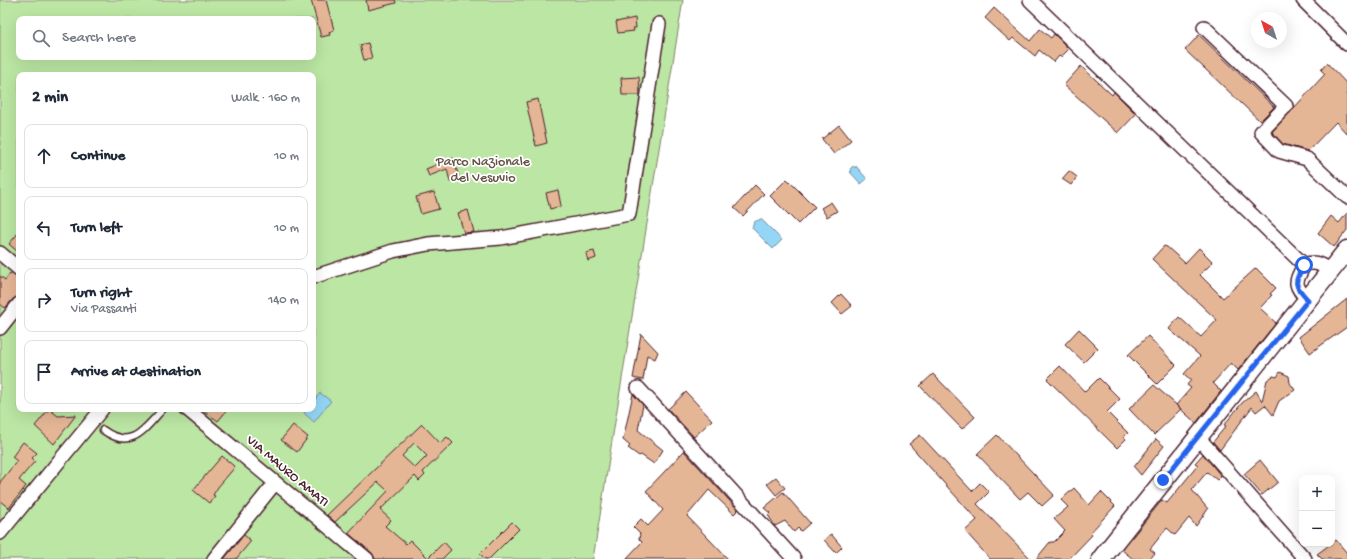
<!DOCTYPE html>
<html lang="en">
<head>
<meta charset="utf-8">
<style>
  body { margin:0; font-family:"Gochi Hand",sans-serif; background:#f2f2f3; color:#1f2937 }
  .controls { position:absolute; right:12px; bottom:12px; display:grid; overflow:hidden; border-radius:8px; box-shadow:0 4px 16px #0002 }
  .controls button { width:36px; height:36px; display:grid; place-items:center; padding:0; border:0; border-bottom:1px solid #e0e1e3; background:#fff; color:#1f2937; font:20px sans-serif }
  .compass { position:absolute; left:1251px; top:12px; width:36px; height:36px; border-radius:50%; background:#fff; box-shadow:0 4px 16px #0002; rotate:321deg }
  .stop { position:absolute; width:12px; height:12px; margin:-9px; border:3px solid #2563eb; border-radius:50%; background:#fff }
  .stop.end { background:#2563eb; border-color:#fff; box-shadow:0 1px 4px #0008 }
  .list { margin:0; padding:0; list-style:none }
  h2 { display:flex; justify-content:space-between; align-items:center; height:52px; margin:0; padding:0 16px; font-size:17px }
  h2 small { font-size:13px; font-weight:400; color:#747a83 }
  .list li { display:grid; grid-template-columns:26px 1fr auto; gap:12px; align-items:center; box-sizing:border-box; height:64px; margin:0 8px 8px; padding:0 8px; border:1px solid #e0e1e3; border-radius:8px }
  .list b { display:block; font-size:15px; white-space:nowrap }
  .list p { margin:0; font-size:13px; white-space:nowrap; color:#747a83 }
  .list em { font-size:13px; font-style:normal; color:#747a83 }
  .icon { flex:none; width:22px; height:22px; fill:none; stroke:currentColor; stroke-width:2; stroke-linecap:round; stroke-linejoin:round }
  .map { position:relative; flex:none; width:1347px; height:559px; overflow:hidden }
  .search { position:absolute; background:#fff; box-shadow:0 4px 16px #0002; left:16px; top:16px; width:300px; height:44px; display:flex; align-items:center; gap:10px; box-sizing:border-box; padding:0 14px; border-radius:8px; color:#747a83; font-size:15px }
  .panel { position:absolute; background:#fff; box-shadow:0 4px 16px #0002; left:16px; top:72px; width:300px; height:340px; border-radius:8px }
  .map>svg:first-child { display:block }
</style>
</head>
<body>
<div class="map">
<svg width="1347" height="559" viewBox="0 0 1347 559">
  <rect width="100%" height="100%" fill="#fff"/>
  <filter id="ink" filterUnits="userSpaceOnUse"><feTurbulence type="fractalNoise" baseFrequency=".025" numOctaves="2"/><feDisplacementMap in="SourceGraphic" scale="8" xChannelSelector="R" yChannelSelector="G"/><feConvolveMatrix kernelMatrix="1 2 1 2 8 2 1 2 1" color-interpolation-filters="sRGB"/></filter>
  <g filter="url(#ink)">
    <path fill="#bbe6a3" stroke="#828267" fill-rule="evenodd" d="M0 0H683L593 559H0ZM19 19H313V57H19ZM19 75H313V409H19Z"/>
    <path fill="#93d6f5" stroke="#768da4" d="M853 166 855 168 856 166 867 179 861 184 850 172 851 171 850 169Z
      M761 219 782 240 773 249 752 228 754 222Z
      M320 393 331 401 314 422 304 413 307 409H313V402Z"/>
    <path fill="#e5b696" stroke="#4a1f2b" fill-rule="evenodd" d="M311 0H326L334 30 329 32 330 35 321 37Z
      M366 0H395L396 3 368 10Z
      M994 8 1030 41 1040 29 1051 38 1054 34 1069 49 1061 57 1059 56 1054 62 1039 50 1035 56 1013 38 1010 41 985 18Z
      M635 18 636 28H633L634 31 618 33 616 22Z
      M1199 35 1274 107 1260 121 1185 50Z
      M368 43 372 58 364 60 360 45Z
      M1327 63 1347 84V134L1336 122 1308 151 1283 144 1272 132 1325 74 1321 70Z
      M1081 66 1112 95 1114 92 1136 114 1118 133 1064 85Z
      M639 77 640 95H622L621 78Z
      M538 99 547 143 536 146 526 102Z
      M839 125 851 140 834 154 822 139Z
      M453 158 460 180 450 182 447 169 429 176 426 169Z
      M1069 171 1077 177 1071 185 1062 179Z
      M787 179 815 207 798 224 770 196Z
      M755 185 764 194 743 216 734 208Z
      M558 190 561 206 550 209 546 193Z
      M434 192 439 209 421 214 416 197Z
      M831 202 837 211 827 217 821 208Z
      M468 210 474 232 464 233 458 213Z
      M1347 213V230L1334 247 1318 233 1331 216 1339 223Z
      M19 232V253L9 244Z
      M1164 246 1167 247 1185 263 1199 248 1213 262 1200 275 1223 298 1256 268 1276 288 1270 294 1272 295 1260 308 1276 323 1238 370 1231 363 1213 383 1221 391 1196 423 1176 405 1191 388 1187 385 1191 380 1184 374 1200 356 1169 329 1179 317 1201 337 1217 320 1152 259Z
      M594 251 596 258 588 261 586 253Z
      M10 273 19 279V296L13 299 5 308 0 304V276L5 280Z
      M841 294 852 306 842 314 832 303Z
      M1347 299V327L1310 353 1299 337Z
      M1079 329 1098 348 1084 362 1065 344Z
      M641 334 658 352 655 359 647 355 643 380 633 378Z
      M1148 336 1176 365 1157 384 1128 355Z
      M1060 366 1085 392 1099 378 1120 399 1107 412 1128 433 1124 437 1126 439 1117 448 1047 379Z
      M1280 372 1289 376 1290 383 1295 390 1279 401 1273 415 1265 405 1256 412 1252 407 1220 450 1213 442 1226 426 1224 425 1242 403 1256 391 1262 401 1267 380 1273 376 1277 377Z
      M933 374 975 417 962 429 920 386Z
      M1154 385 1181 409 1154 435 1129 409Z
      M686 392 712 420 694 437 668 409Z
      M633 394 643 405 638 430 663 450 654 464 641 455 639 456 628 448 630 446 623 440Z
      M49 409 58 416 76 415 54 444 35 426Z
      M202 409H228L218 421Z
      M422 424 440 443 447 437 453 443 423 472 425 475 419 481 415 476 380 510 391 520 385 526 406 544 410 540 428 558 444 542 451 550 442 559H375L372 553 348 533 388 491 378 482 335 522 327 515ZM414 443 427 456 415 468 402 456Z
      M293 425 308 437 297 452 281 440Z
      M920 435 972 491 980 483 989 492 977 504 1031 559H990L965 531 977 520 909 444Z
      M997 435 1054 495 1042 506 1028 492 1020 499 977 454Z
      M1156 439 1164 446 1141 475 1134 467Z
      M23 442 37 453 32 458 35 461 19 480 26 486 9 508 0 501V482L17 461 12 457Z
      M684 451 738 510 734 514 709 490 687 516 728 559H626L642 542 639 539 640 534 633 527 641 519 648 526 663 510 646 491Z
      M1203 454 1221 476 1217 480 1207 472 1192 490 1208 509 1196 526 1189 518 1175 535 1167 528 1150 549 1155 553 1150 559H1133L1122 550 1162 500 1167 503 1198 465 1195 463Z
      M222 456 235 467 218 487 213 495 215 496 209 503 193 490Z
      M1260 460 1278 482 1262 495 1244 474Z
      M776 477 785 488 776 495 767 484Z
      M1074 488 1089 505 1101 492 1115 506 1090 533 1092 535 1069 559H1036L1050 542H1054L1065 531 1054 519 1068 507 1061 500Z
      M783 492 810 523 801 531 798 528 794 532 785 521 775 526 768 515 770 513 764 508Z
      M512 522 519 529 489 559H485L480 554Z
      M831 534 842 547 836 553 824 540Z
      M244 535 251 541 236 559H224Z
      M1336 540 1347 553V559H1322L1317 554Z"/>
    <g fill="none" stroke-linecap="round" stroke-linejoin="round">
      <g stroke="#4a1f2b" stroke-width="9">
        <path id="lane" d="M103 430C132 451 144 429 163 409"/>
      </g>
      <g stroke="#4a1f2b" stroke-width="16">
        <path id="street" d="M1030 0 1304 265C1315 260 1321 265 1331 271
          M1303 0 1347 44
          M1204 27 1286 106 1261 132 1279 151 1307 159 1347 197
          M0 253 19 269
          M1304 265C1295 283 1293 284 1308 300
          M313 277 393 251 428 244 501 238 629 214 659 24
          M0 328 19 304
          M638 388 794 559
          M187 409 367 559
          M1198 437 1305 559
          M0 533 102 409
          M214 559 275 483"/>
      </g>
      <g stroke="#4a1f2b" stroke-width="21">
        <path id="secondary" d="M1101 559 1347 250"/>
      </g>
      <use href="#lane" stroke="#fff" stroke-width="6"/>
      <use href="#street" stroke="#fff" stroke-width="13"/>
      <use href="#secondary" stroke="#fff" stroke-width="18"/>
    </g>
  </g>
  <g fill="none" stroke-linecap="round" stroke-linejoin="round" filter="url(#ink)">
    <path stroke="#2563eb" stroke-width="5" d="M1163 480 1308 300C1293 284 1294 283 1304 265"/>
  </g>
  <g text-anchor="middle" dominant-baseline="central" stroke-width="3.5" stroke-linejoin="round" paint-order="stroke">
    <g font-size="14" fill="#665149" stroke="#fff">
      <text x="483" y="162">Parco Nazionale<tspan x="483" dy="16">del Vesuvio</tspan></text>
    </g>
    <g font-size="14" fill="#4a1f2b" stroke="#fff">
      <text transform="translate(287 472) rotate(40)">VIA MAURO AMATI</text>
    </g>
  </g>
</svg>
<div class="controls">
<button>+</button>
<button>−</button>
</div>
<svg class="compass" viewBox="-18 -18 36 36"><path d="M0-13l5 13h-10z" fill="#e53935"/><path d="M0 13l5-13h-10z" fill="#747a83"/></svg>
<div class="stop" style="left:1304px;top:265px"></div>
<div class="stop end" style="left:1163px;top:480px"></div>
<div class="search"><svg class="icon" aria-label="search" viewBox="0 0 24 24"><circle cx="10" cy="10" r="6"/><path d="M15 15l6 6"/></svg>Search here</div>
<section class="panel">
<h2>2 min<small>Walk · 160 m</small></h2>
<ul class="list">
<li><svg class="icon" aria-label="ahead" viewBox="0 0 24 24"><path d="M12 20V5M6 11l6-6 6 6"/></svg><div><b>Continue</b></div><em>10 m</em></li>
<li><svg class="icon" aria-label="left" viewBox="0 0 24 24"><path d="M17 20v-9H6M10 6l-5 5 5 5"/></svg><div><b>Turn left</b></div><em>10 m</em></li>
<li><svg class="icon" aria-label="right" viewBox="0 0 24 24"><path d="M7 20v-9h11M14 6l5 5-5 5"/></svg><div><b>Turn right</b><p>Via Passanti</p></div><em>140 m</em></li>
<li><svg class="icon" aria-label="arrive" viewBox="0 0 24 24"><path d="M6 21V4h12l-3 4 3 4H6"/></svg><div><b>Arrive at destination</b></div></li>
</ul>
</section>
</div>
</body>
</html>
